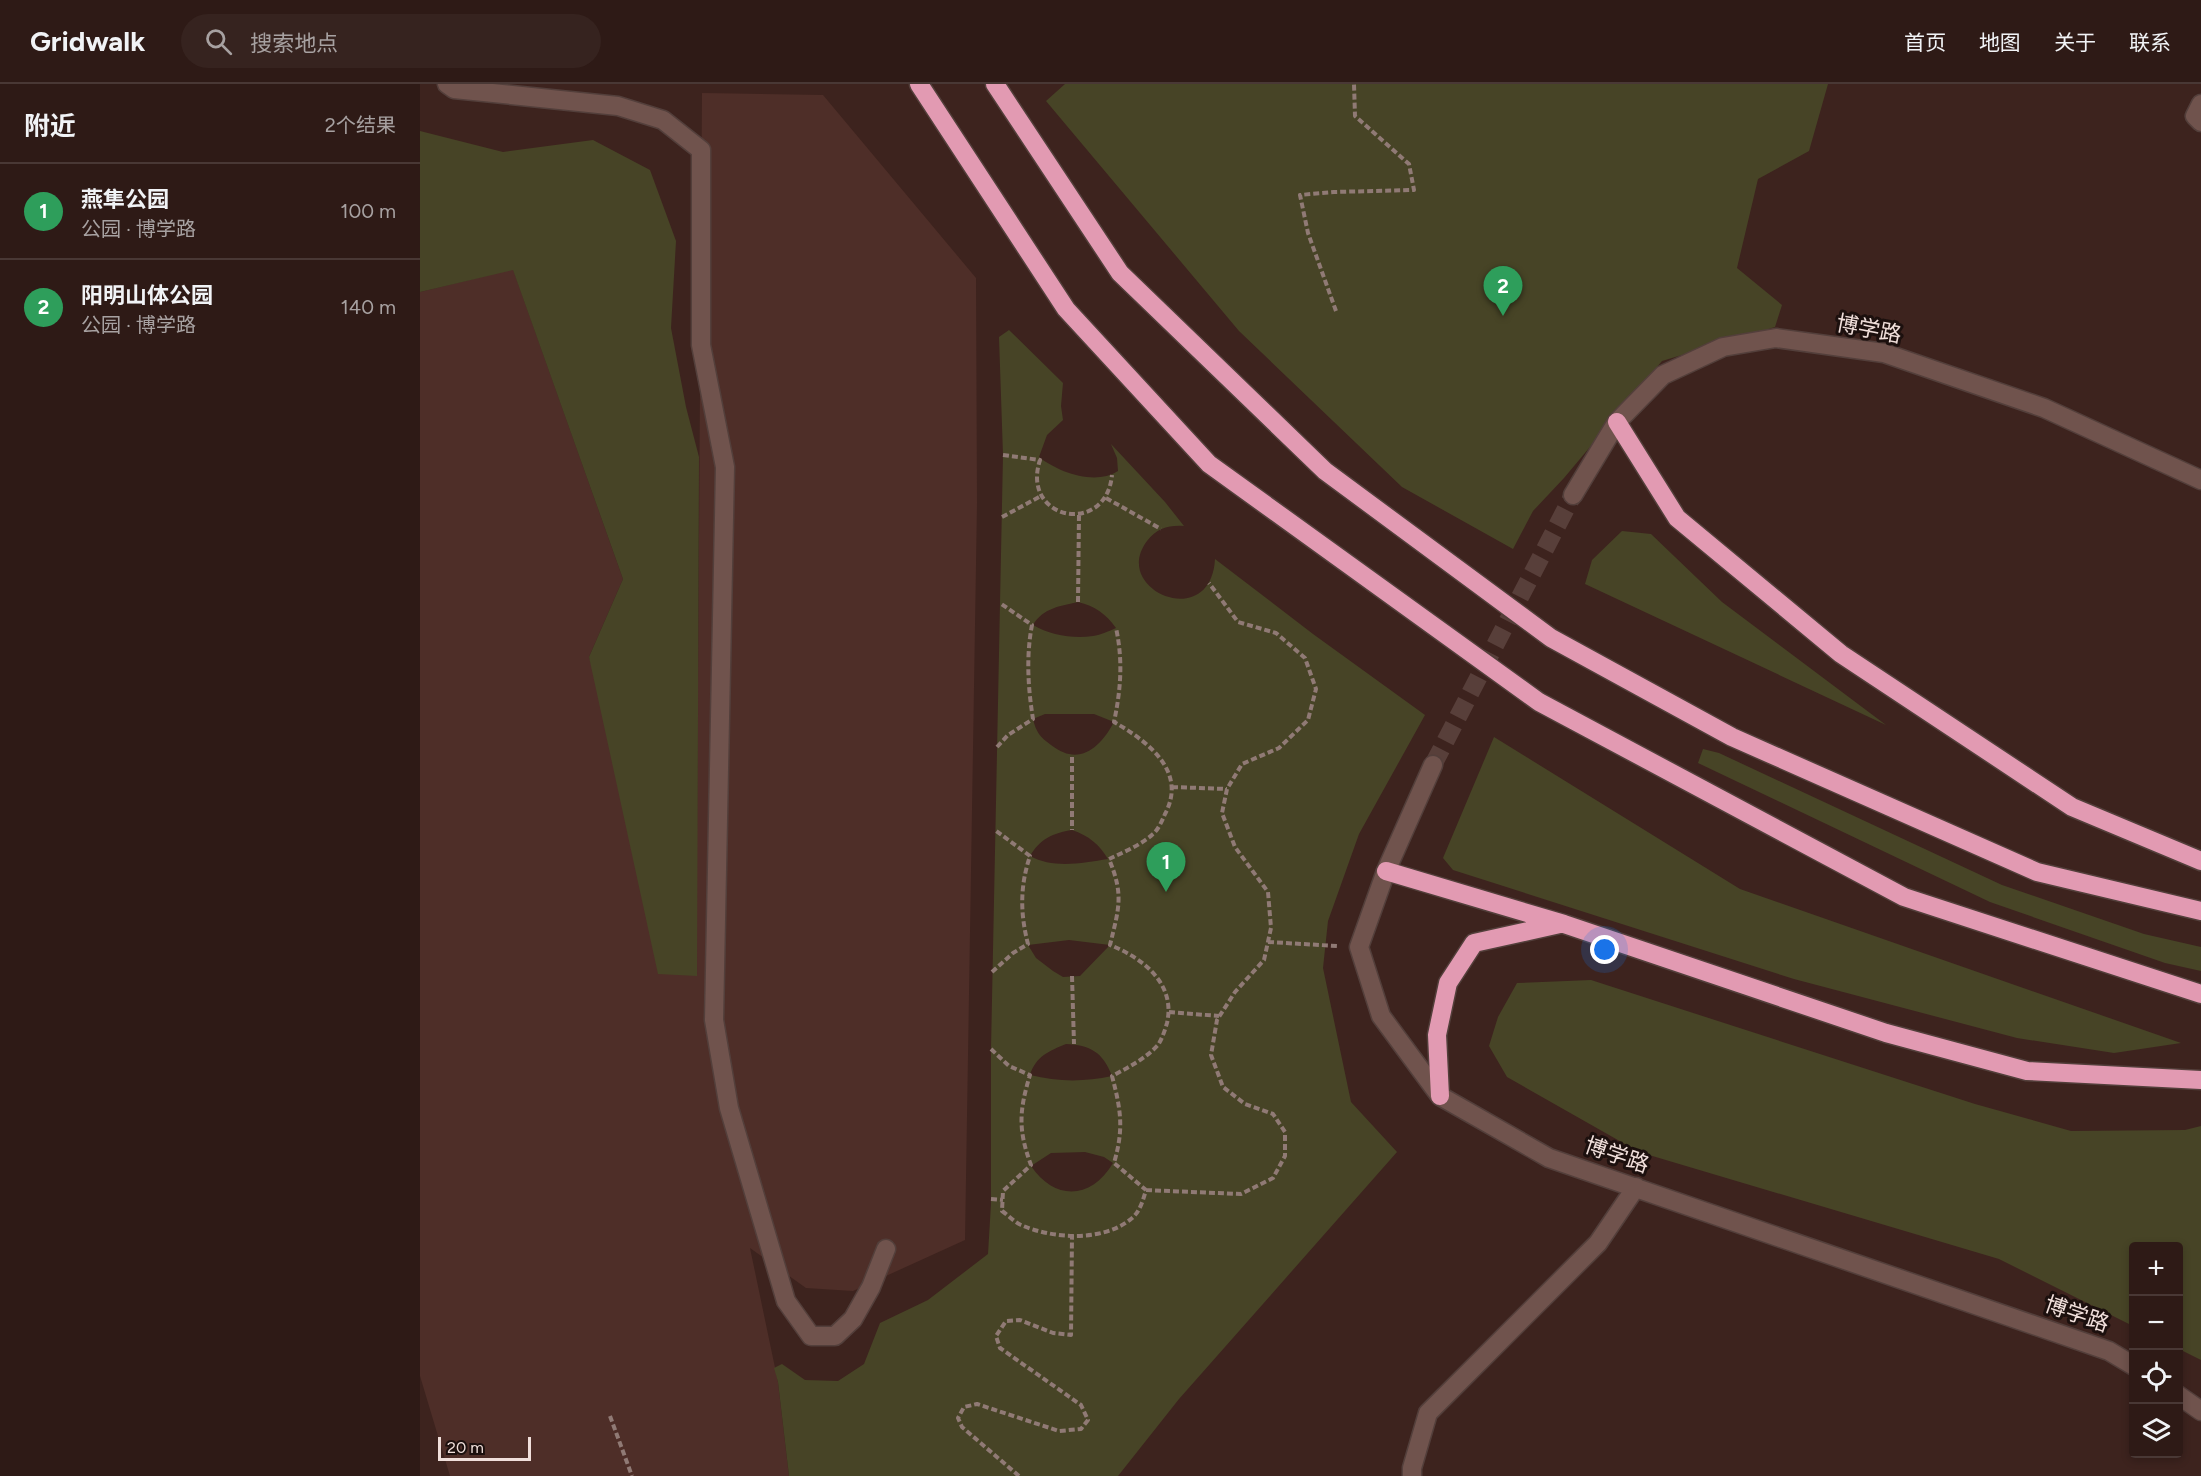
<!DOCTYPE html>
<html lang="zh">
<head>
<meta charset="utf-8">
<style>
  body { margin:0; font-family:Figtree,"Noto Sans SC",sans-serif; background:#36231f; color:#f1f3f6 }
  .controls { position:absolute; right:18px; bottom:18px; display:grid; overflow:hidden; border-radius:6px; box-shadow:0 3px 9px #0003 }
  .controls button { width:54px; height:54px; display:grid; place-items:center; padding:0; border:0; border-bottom:2px solid #493835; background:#2e1a16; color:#f1f3f6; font:30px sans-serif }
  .scale { position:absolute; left:18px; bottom:15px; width:93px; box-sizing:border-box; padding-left:6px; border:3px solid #f0dfdb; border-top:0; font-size:16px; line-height:21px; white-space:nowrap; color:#f0dfdb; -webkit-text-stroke:4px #1c100e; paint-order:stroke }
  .you { position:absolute; left:1185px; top:866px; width:21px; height:21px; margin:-15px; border:4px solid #fff; border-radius:50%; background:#1a73e8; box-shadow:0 0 0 9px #1a73e833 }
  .badge { display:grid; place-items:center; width:39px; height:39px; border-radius:50%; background:#ea580c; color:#fff; font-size:20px; font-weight:700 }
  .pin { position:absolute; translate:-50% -50px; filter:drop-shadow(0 2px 3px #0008) }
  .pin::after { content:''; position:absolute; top:32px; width:21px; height:18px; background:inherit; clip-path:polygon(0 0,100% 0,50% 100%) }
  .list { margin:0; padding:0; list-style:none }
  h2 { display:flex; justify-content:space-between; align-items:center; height:78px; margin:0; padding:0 24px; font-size:26px }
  h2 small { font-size:20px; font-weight:400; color:#a7a1a1 }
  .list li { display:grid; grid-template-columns:39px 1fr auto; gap:18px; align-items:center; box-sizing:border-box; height:96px; padding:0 24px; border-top:2px solid #493835 }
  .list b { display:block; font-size:22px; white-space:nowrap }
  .list p { margin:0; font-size:20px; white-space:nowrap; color:#a7a1a1 }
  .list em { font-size:20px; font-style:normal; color:#a7a1a1 }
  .icon { flex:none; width:33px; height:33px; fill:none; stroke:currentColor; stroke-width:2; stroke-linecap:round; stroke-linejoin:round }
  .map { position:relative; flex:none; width:1781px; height:1392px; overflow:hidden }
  header { display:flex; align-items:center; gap:36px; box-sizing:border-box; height:84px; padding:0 30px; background:#2e1a16; border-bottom:2px solid #493835 }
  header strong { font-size:28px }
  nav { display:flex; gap:33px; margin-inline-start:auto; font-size:21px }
  .search { width:420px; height:54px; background:#36231f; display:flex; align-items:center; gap:15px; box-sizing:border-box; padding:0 21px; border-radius:33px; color:#a7a1a1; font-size:22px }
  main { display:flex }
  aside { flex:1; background:#2e1a16 }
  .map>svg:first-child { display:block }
</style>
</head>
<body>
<header>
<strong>Gridwalk</strong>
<div class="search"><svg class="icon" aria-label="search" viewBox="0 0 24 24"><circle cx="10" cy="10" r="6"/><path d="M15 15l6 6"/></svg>搜索地点</div>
<nav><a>首页</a><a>地图</a><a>关于</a><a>联系</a></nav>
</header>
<main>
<aside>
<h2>附近<small>2个结果</small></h2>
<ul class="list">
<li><span class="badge" style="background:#2e9e5b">1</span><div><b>燕隼公园</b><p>公园 · 博学路</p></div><em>100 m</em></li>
<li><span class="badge" style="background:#2e9e5b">2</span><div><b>阳明山体公园</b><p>公园 · 博学路</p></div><em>140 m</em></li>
</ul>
</aside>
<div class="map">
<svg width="1781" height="1392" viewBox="0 0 1781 1392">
  <rect width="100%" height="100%" fill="#3d231e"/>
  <path fill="#4e2e28" d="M282 9 403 11 556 194 557 419 545 1156 433 1207 386 1204 330 1164 358 1298 369 1392H30L0 1292V208L93 185 203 495 169 573 276 892Z"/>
  <path fill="#474426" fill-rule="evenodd" d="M645 0H1408L1389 67 1338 95 1317 184 1362 221 1355 243 1242 277 1144 394 1113 427 1093 465 982 403 819 247 626 17Z
    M0 47 83 68 173 56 230 86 256 157 251 244 266 323 279 373 277 892 238 890 169 573 203 495 93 186 0 208Z
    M589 246 643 299 641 322 643 336 627 351 619 373C638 388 675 402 698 387L697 374 691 360 745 418 764 442C749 441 737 444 727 457 690 506 791 549 795 475L893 550 1005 631 939 750 908 837 903 884 931 1018 977 1068 759 1315 698 1392H369L358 1298 354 1284 362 1280 385 1296 418 1297 444 1280 460 1239 508 1216 568 1170 571 1120V965L583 371 579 253ZM658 518C675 522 686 530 696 544 689 547 681 551 673 552 653 555 630 551 613 541 623 524 640 522 658 518ZM625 630H674L694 638C680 664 659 683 631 661 620 653 616 648 613 635ZM652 746C669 752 679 760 688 775 663 779 633 785 610 772 620 755 633 749 652 746ZM649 856 690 861 660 892 643 893 633 887 616 874 608 861ZM646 960C670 961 683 968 692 992 664 998 638 998 610 991 616 972 629 967 646 960ZM665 1068 684 1073 693 1079C671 1116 635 1117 611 1082L631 1069Z
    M1202 447 1231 450 1302 518 1466 641 1165 500 1172 476Z
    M1074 653 1320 805 1761 959 1694 969 1597 954 1374 895 1033 786 1023 774Z
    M1283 665 1299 669 1582 801 1724 850 1781 863V887L1745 879 1570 818 1278 679Z
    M1171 896 1555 1020 1651 1047 1765 1046 1781 1042V1276L1759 1265 1758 1162H1714L1713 1242 1579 1175 1219 1068 1087 993 1069 962 1078 933 1097 899Z"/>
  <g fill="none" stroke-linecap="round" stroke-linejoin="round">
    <path stroke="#583f3a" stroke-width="18" stroke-dasharray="18 9" stroke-linecap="butt" d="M1013 681 1153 411"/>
    <g stroke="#533f3b" stroke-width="21">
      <path id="minor" d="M27 0 34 5 198 22 243 36 281 66V261L305 383 294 936 309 1024 366 1217 391 1252H415L433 1235 451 1203 466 1165
        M1781 20 1775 32 1781 38
        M1153 411 1197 338 1243 291 1303 263 1356 254 1464 269 1624 324 1781 396
        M1013 681 966 787 939 863 961 932 1020 1012 1129 1074 1689 1267 1714 1282
        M1758 1311 1781 1327
        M992 1392V1384L1008 1329 1178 1159 1216 1103"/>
    </g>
    <g stroke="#533f3b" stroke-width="21">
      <path id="highway" d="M499 0 646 225 789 380 1119 618 1484 813 1781 910
        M575 0 700 189 905 387 1131 554 1312 653 1617 788 1781 827
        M1197 338 1257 434 1421 570 1652 723 1781 777
        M966 787 1144 840 1466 949 1607 987 1781 996
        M1020 1012 1017 951 1028 899 1054 859 1140 840"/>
    </g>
    <path stroke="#907a75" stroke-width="4" stroke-dasharray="6 3" stroke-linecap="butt" d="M916 227 888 149 880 111 914 108 994 106 989 80 935 32 934 0
      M583 371 620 376C600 436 686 453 692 391
      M686 414 741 445
      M582 433 621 412
      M658 518 659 430
      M577 663 588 651 613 635C608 604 606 572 612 541L580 519
      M652 673V746
      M752 703 807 705
      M848 858 917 862
      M572 888 593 869 608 860C600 829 600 802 610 772L575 746
      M652 892 654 960
      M749 928 799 932
      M571 965 589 982 610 991C599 1027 598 1046 611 1081L583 1107 582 1127C588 1131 594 1138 601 1141 633 1155 683 1158 711 1135 720 1128 723 1116 726 1106L694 1079C704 1045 701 1026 692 992 709 983 725 975 738 961 742 955 745 946 747 939 756 900 723 874 690 861 699 824 704 811 689 775 704 768 721 761 733 750 738 746 742 737 745 730 768 687 727 657 694 638 701 605 703 576 696 544
      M726 1106 821 1110 853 1094 865 1072V1048L853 1030 825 1020 803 1003 791 971 797 936 815 908 844 876 851 844 848 808 815 763 802 729 807 705 822 680 859 664 888 636 896 605 885 574 856 549 818 538 789 499
      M571 1115 583 1116
      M190 1332 212 1392
      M599 1392 542 1343 538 1334 544 1323 557 1320 639 1347 661 1345 668 1336 661 1321 580 1264 576 1252 586 1237 600 1236 633 1249 651 1251 652 1151"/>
    <use href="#minor" stroke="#70534d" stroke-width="18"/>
    <use href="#highway" stroke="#e29ab2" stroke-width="18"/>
  </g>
  <g text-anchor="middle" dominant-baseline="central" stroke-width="6" stroke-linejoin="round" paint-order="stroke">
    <g font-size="22" fill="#f0dfdb" stroke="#1c100e">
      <text transform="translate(1449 245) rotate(11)">博学路</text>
      <text transform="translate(1197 1071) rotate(19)">博学路</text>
      <text transform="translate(1657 1230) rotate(19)">博学路</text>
    </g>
  </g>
</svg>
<div class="controls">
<button>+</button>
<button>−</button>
<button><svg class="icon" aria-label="locate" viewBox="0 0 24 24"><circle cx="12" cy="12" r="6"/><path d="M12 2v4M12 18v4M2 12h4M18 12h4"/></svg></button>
<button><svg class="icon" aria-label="layers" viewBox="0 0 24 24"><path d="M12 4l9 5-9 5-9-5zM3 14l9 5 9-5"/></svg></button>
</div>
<div class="scale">20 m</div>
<div class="you"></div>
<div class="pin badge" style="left:746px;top:808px;background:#2e9e5b">1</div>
<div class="pin badge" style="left:1083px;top:232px;background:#2e9e5b">2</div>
</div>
</main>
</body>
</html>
